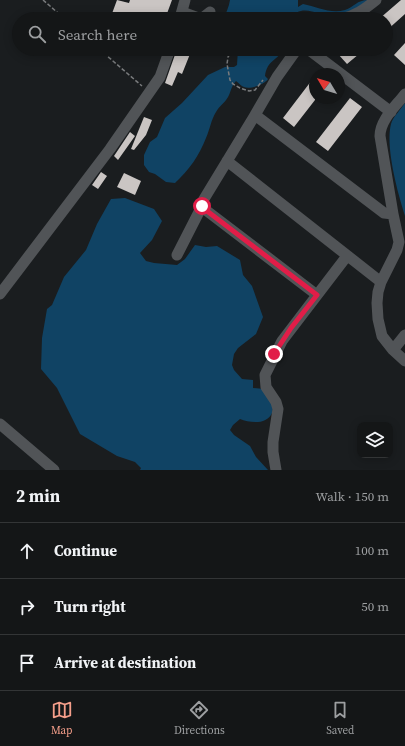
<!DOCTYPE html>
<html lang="en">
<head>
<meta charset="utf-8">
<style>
  body { margin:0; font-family:"Source Serif 4",serif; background:#1d1f20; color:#f1f3f6 }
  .controls { position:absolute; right:12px; bottom:12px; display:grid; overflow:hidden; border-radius:8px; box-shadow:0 2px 10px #0003 }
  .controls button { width:36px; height:36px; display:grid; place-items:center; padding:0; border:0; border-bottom:1px solid #333536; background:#141617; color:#f1f3f6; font:20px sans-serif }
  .compass { position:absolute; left:309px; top:68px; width:36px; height:36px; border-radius:50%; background:#141617; box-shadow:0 2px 10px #0003; rotate:308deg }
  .stop { position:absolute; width:12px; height:12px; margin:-9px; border:3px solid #e11d48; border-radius:50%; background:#fff }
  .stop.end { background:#e11d48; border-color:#fff; box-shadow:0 1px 4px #0008 }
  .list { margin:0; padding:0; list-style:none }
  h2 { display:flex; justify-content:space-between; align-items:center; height:52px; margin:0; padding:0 16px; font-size:17px }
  h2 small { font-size:13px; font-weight:400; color:#9d9fa1 }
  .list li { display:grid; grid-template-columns:26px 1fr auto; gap:12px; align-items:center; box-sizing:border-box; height:56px; padding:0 16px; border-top:1px solid #333536 }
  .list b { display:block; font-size:15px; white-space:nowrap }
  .list em { font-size:13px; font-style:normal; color:#9d9fa1 }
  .icon { flex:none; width:22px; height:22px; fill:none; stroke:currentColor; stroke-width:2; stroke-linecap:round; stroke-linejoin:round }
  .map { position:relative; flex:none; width:405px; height:470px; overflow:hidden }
  .search { position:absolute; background:#141617; box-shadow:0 2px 10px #0003; left:12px; right:12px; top:12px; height:44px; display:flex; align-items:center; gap:10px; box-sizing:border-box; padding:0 14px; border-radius:22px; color:#9d9fa1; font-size:15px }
  .sheet { height:220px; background:#141617 }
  nav { display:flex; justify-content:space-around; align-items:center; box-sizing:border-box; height:56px; border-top:1px solid #333536; background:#141617; font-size:11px; color:#9d9fa1 }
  nav a { display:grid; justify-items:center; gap:2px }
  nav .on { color:#f49e8a }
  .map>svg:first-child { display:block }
</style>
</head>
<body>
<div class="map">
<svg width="405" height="470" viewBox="0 0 405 470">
  <rect width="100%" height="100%" fill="#1a1d1f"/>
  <path fill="#104364" d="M230 0H298V7L303 4C317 7 331 14 345 10 354 7 357 0 368 0 360 7 349 15 338 16 321 19 303 0 290 19H224C226 12 229 7 230 0Z
    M238 49H284C278 60 267 60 265 76L268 79C265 84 250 90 244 87 241 86 239 83 236 81 231 86 231 92 228 97 225 103 219 106 216 112 211 120 210 129 206 138 199 156 189 170 175 183L166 182 155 174 149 172 144 165V155L150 142 157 137 165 118 182 103 208 75 225 67H234L237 65Z
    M405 103V216C398 194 385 147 391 124 393 117 401 109 405 103Z
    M125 198 154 209 162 221 152 240 140 253 146 261 154 263 177 265 185 259 195 245 206 247 217 246 240 260 243 275 252 286 263 317 256 334 238 348 234 354 232 365 234 370 242 379 253 380V388L264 389 272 397C272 402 274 409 272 413 267 425 250 423 240 419L233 425 230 430 234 435 250 446 256 457 268 470H140L141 468 135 462 117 456 80 434 57 388 41 369 42 338 47 309 52 305 64 277 86 250 97 224 111 199Z"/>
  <path fill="#cac5c3" d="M117 0 129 3 130 0H172L165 19H110Z
    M401 0H405V14L386 31V19H379Z
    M405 43V65L394 55Z
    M177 49H192L182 74 178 72 172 86 165 83Z
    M344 49H365L347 64 338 54Z
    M315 76V100L294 127 283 118Z
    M350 98 362 107 328 151 316 142Z
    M144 117 152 120 146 135 134 150 131 149Z
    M130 132 135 136 118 160 114 156Z
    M101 172 107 176 98 189 92 185Z
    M124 173 141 181 135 195 117 187Z"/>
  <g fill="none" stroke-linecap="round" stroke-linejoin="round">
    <path stroke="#797b7d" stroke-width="1.5" stroke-dasharray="4 2" stroke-linecap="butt" d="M43 0 65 19
      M220 14 227 19
      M99 49 142 86
      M233 49 228 57 227 64 230 80 233 84 240 88 249 91 255 90 263 80"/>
    <path stroke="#515457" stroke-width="11" d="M182 12 201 19 210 12
      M180 18 185 0
      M341 19C355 16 365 9 376 0
      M297 49 277 77 255 115 384 213 393 214
      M308 49 391 112
      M405 94C395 107 380 120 380 136L393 214 399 242 397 250 381 282 378 292 377 303 378 319 382 336 393 350 405 361
      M255 115 204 199 202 206 207 211 317 295
      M227 161 381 282
      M177 255 202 206
      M0 294 110 149 160 77 170 49
      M393 350 405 335
      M0 424 54 470
      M276 470 273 452V442L278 409 276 402 266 387 265 375 282 341 347 256"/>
  </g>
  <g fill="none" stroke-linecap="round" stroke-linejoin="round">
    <path stroke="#e11d48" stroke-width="5" d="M202 206 207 211 317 295 291 328 274 354"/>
  </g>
</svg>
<div class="controls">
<button><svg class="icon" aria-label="layers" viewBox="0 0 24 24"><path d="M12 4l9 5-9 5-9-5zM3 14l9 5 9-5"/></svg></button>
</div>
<svg class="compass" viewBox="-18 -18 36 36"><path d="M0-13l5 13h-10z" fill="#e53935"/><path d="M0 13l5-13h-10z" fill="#9d9fa1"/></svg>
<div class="stop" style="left:202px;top:206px"></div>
<div class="stop end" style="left:274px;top:354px"></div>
<div class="search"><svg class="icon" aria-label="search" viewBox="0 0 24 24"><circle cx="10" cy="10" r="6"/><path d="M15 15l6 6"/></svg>Search here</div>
</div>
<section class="sheet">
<h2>2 min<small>Walk · 150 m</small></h2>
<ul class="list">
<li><svg class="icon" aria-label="ahead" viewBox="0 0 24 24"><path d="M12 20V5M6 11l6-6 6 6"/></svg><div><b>Continue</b></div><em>100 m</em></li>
<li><svg class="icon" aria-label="right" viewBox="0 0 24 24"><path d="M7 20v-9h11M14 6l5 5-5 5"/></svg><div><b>Turn right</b></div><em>50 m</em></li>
<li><svg class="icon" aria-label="arrive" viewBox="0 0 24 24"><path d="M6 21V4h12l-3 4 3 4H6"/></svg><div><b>Arrive at destination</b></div></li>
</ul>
</section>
<nav>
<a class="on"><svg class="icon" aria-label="map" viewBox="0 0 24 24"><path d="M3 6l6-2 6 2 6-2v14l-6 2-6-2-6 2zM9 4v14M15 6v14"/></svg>Map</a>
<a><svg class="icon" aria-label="directions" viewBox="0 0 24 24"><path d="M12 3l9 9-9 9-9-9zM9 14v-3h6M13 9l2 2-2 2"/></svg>Directions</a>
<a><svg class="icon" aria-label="saved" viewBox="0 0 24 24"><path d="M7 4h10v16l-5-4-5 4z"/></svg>Saved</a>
</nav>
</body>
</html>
